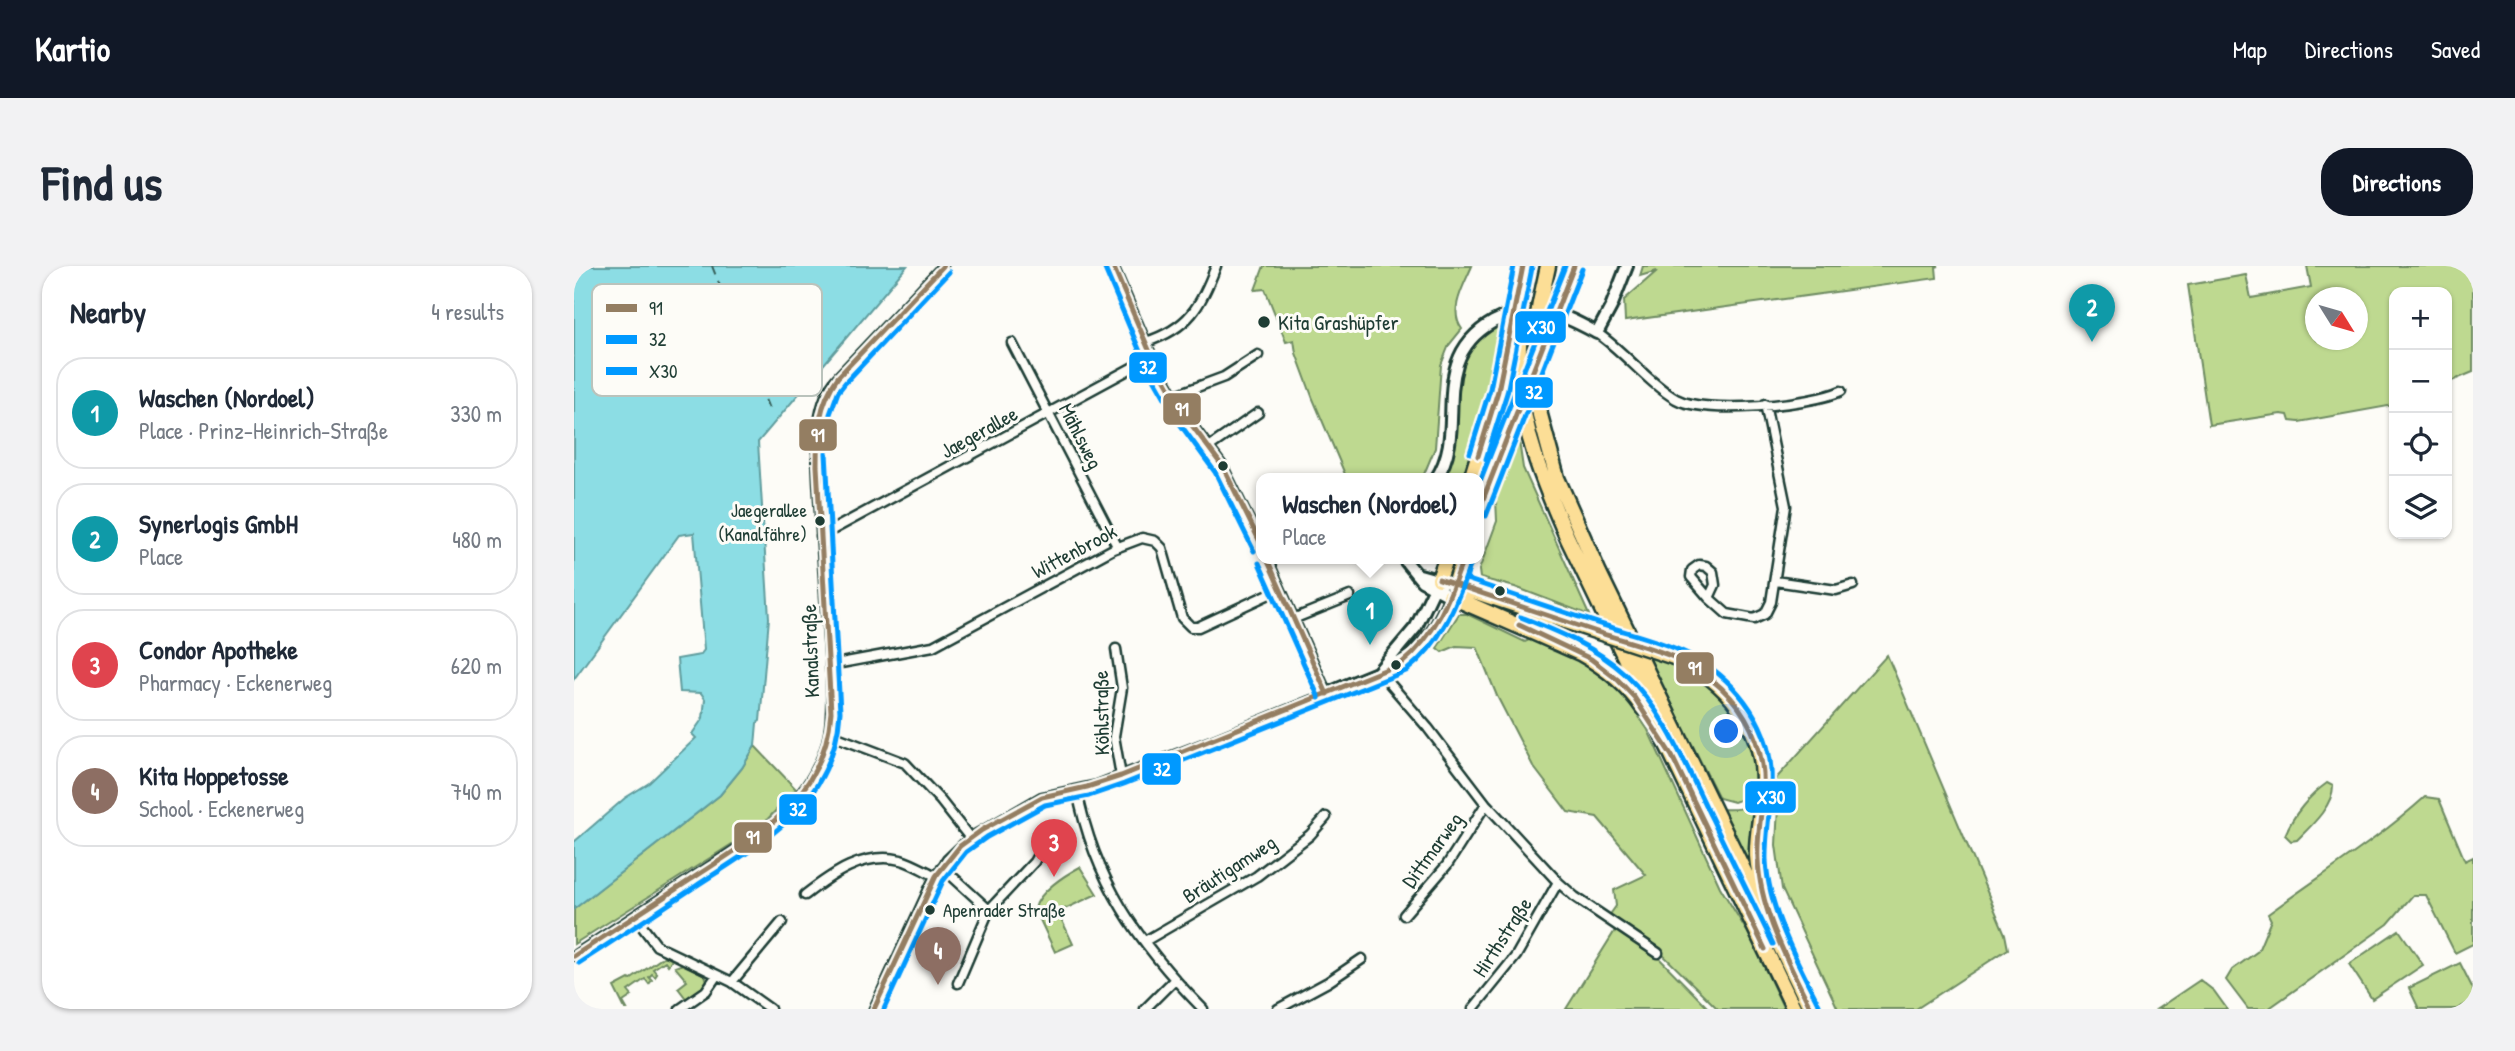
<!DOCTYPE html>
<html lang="en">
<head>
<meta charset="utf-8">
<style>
  body { margin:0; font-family:"Patrick Hand",sans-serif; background:#f2f2f3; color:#1f2937 }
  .controls { position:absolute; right:21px; top:21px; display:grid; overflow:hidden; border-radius:14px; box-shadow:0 2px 5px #0004 }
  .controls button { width:63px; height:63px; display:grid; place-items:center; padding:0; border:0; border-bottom:2px solid #e0e1e3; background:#fff; color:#1f2937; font:35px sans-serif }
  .compass { position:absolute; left:1731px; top:21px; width:63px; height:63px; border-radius:50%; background:#fff; box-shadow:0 2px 5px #0004; rotate:127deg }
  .you { position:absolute; left:1153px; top:466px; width:24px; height:24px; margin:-18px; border:5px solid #fff; border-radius:50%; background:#1a73e8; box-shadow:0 0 0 10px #1a73e833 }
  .badge { display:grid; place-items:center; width:46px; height:46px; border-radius:50%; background:#111827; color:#fff; font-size:23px; font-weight:700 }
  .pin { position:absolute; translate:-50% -58px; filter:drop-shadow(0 2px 4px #0008) }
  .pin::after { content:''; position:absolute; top:37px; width:24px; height:21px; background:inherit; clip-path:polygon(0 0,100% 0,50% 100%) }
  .popup { position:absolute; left:682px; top:207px; width:228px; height:91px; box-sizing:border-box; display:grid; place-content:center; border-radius:14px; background:#fff; filter:drop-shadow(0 2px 5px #0005); font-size:23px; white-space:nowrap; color:#747a83 }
  .popup b { font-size:26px; color:#1f2937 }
  .popup::after { content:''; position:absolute; left:50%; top:100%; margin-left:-14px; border:14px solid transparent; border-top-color:#fff }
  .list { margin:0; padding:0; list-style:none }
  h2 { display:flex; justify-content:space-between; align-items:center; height:91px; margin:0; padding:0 28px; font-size:30px }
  h2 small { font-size:23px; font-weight:400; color:#747a83 }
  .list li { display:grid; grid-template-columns:46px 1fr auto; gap:21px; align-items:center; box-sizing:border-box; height:112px; margin:0 14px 14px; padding:0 14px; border:2px solid #e0e1e3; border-radius:28px }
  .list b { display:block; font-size:26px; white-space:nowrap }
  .list p { margin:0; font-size:23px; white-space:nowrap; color:#747a83 }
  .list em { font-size:23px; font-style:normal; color:#747a83 }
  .icon { flex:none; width:38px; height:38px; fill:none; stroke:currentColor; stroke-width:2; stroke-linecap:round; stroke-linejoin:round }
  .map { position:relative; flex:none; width:1899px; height:743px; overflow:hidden; border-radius:28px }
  header { display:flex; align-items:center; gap:42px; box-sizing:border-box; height:98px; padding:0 35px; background:#111827; color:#fff }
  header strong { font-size:33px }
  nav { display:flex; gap:38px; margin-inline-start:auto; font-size:24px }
  .intro { display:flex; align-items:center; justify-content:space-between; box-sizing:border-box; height:168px; padding:0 42px }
  h1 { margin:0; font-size:49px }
  .button { padding:18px 32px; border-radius:28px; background:#111827; color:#fff; font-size:24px; font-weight:700 }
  main { display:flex; gap:42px; padding:0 42px }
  aside { flex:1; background:#fff; border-radius:28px; box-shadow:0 2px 5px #0004 }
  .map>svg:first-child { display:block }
</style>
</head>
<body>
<header>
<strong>Kartio</strong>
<nav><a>Map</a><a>Directions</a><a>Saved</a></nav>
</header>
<div class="intro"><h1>Find us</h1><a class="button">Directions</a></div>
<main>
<aside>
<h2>Nearby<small>4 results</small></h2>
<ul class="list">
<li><span class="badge" style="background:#0f9aa8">1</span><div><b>Waschen (Nordoel)</b><p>Place · Prinz-Heinrich-Straße</p></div><em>330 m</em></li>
<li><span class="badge" style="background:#0f9aa8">2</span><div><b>Synerlogis GmbH</b><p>Place</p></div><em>480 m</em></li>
<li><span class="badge" style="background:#e0444e">3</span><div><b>Condor Apotheke</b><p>Pharmacy · Eckenerweg</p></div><em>620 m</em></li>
<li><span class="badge" style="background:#8d6e63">4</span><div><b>Kita Hoppetosse</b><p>School · Eckenerweg</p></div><em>740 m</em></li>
</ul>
</aside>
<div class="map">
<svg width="1899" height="743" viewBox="0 0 1899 743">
  <rect width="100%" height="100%" fill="#fdfcf7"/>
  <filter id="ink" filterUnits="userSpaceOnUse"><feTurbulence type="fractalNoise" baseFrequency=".0143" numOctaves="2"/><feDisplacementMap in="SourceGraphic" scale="14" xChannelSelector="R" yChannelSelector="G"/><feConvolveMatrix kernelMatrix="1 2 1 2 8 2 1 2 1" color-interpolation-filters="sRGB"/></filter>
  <g filter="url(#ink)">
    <path fill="#bed990" stroke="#6e8b62" stroke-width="2" fill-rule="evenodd" d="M690 0H898C890 19 874 44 888 63L875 79 867 99 861 182 848 213H773L739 133 722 87 720 74 712 76 691 23 681 24Z
      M1069 0H1365L1362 1 1363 12 1051 55 1050 34 1083 5 1066 10Z
      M1733 0H1899V106L1873 117V26H1820V139L1725 156 1716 155 1714 149 1707 148 1635 159 1614 19 1672 9 1677 32 1737 21ZM1742 32H1784V74H1742Z
      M933 49 897 213H862L866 207 880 120 891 82Z
      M939 83 944 126 905 238 903 213Z
      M945 175 949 202 1015 349 941 321 906 312 905 304 923 255 922 233Z
      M885 348H893L951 376 957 373 996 390 1032 411 1053 433 1074 464 1146 621 1174 667 1210 743H1144L1082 682 1035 650 1042 640 1040 624 1072 609 1023 551 994 546 959 500 923 430 903 381 882 380 868 386 863 382Z
      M1313 389 1431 668 1434 683 1342 743H1264L1208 623 1202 579 1204 541 1197 535 1199 516Z
      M1083 390 1139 417 1174 464 1184 508 1182 523 1174 531 1160 536 1145 532 1094 430 1076 401 1075 396 1078 391Z
      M181 480 222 523 188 559 0 678V643L146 529 168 502Z
      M1753 517 1759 520C1759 540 1737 560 1723 574L1717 575 1711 569C1719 549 1736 529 1753 517Z
      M1851 531 1865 533 1891 595 1899 591V678L1881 687 1852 629H1839L1814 658 1694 743H1674L1652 714 1658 704 1684 685 1697 654 1694 648C1747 609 1802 575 1851 531Z
      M1184 534 1183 618 1144 543C1160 544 1171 544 1184 534Z
      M506 601 523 628 484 646 499 678 481 686 461 643C464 626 491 609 506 601Z
      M1042 663 1081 688 1135 743H992Z
      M1825 664 1849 699 1798 733 1775 698Z
      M91 690 98 694 94 699 91 695 79 703 83 708 81 711 78 708 75 711 78 714 75 718 71 713 54 725 58 730 49 736 53 743H51L40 721 55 713 56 714Z
      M1886 697 1899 723V735L1883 743H1845L1835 722Z
      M109 698 131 709 133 715 130 722 114 735 104 722 113 715 101 701Z
      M1626 714 1640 725 1653 743H1583Z"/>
    <path fill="#8cdde4" stroke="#609d9e" stroke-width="2" d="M0 0H333L184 176 195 352 186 455 183 457 181 480 168 502 146 529 0 643V576L51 532 75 517 122 472 118 468 129 452 131 433 127 427 106 426 103 393 126 389 130 384 120 267 105 269 0 413Z"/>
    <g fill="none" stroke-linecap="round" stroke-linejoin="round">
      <path stroke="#355d57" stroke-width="2" stroke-dasharray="9 7" stroke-linecap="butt" d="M138 0 197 148"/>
      <g stroke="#1f3d34" stroke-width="13">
        <path id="street" d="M539 0 578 91 614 154 649 201 688 281
          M1023 67C1051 86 1073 116 1102 133 1131 149 1237 139 1267 125
          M572 76C615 62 627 40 642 0
          M438 77 543 280
          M599 130 650 111 684 89
          M635 181 684 147
          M247 270 578 91
          M1201 315 1262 324 1279 319
          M1135 332 1117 311 1118 304 1125 299 1132 300 1139 306 1141 319 1135 332 1153 348 1180 353 1191 348 1197 336 1212 240 1191 138
          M719 353 776 330
          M542 383 548 422 540 470 547 510
          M256 399 359 380 539 283 568 272 581 275 588 282 608 352 617 361H624L706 323
          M805 405 854 462 912 538 984 616 1001 631 1084 687
          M255 468 331 497 366 534 396 572
          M503 524C520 615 565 678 629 743
          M368 601 415 644
          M231 629C258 608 290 585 327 594 338 597 351 605 362 610
          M830 649 873 599 912 538
          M61 651 83 680 158 716 196 743
          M571 675 683 610 736 569 752 551
          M0 690 192 564C221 540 248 506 255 468 260 441 256 400 254 372 250 319 247 266 244 213 242 180 241 136 264 111L369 0
          M158 716 208 656
          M384 717 415 644 460 596 466 585
          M106 743 132 725 143 709
          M300 743 358 617 373 594 396 572 468 531 523 519 642 473 753 428 693 293
          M571 743 601 713
          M704 743 754 716 788 693
          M899 743 942 690 984 616"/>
      </g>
      <g stroke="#1f3d34" stroke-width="16">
        <path id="secondary" d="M862 213C886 176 871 136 883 98 895 62 937 39 974 46 990 49 1008 59 1023 67L1037 41 1053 0
          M830 293 848 315 876 330
          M805 405 842 361 865 313
          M753 428C825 395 851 401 881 319L842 308"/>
      </g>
      <g stroke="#1f3d34" stroke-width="19">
        <path id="highway" d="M941 37 949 0
          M966 37 974 0
          M946 61C945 77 944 94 945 110 949 168 971 221 994 273L1220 743
          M962 61 963 120 966 149 983 212 1025 307 1237 743
          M897 213 924 125 936 63
          M904 247 928 181
          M889 293 881 319 1003 359
          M865 313 872 293
          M876 330 1006 387C1031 401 1053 418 1069 442
          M1100 391C1153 413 1191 461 1189 520 1189 544 1182 567 1183 590 1184 609 1190 625 1195 643"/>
      </g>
      <use href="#street" stroke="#fdfcf7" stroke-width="8"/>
      <use href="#secondary" stroke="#fdfcf7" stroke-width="10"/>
      <use href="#highway" stroke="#fcde96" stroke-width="14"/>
      <g stroke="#1f3d34" stroke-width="19" stroke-linecap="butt">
        <path id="highway-bridge" d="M962 61 966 37
          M936 63 941 37
          M928 181 1000 0
          M1003 359 1100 391"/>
      </g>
      <use href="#highway-bridge" stroke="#fcde96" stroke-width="14"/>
      <g stroke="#fdfcf7" stroke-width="10">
        <path id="bus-1" d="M539 0 578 91 614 154 649 201 688 280
          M904 190 924 125 949 0
          M904 246 1000 0
          M693 293 753 428
          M865 313C919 331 973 349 1026 367 1064 379 1107 388 1138 414 1165 435 1183 465 1188 499 1193 530 1182 562 1184 594 1186 646 1215 697 1237 743
          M945 359 1017 393 1044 414 1060 431 1098 490 1191 683
          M0 690C39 665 78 639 116 614 183 570 251 534 257 446L243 200C243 168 244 138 264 111L369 0
          M300 743 362 610 386 580 408 564 468 531 513 521 547 510 828 397C862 369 875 334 889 293"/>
      </g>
      <g stroke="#fdfcf7" stroke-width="10">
        <path id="bus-2" d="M531 3 570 95 606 158 641 206 680 285
          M912 193 933 127 958 2
          M912 250 1008 3
          M685 297 745 432
          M5 697C44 672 83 646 122 620 191 575 260 538 266 446L252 187 256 148 264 126 271 117 375 6
          M310 743 369 615 392 586 413 571 471 539 515 530 550 518 832 405C868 377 883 338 897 296"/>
      </g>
      <g stroke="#fdfcf7" stroke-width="10">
        <path id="bus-3" d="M896 187 916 123 940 0
          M904 220 991 0
          M897 296 892 313C936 328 980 343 1023 357 1053 367 1086 374 1114 388 1158 410 1194 454 1197 504 1199 535 1191 564 1192 595 1195 645 1223 695 1245 739
          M947 351C984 366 1020 380 1050 407 1092 446 1113 503 1138 553 1158 595 1179 636 1199 678"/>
      </g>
      <use href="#bus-1" stroke="#947e62" stroke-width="5"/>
      <use href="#bus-2" stroke="#09f" stroke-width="5"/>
      <use href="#bus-3" stroke="#09f" stroke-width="5"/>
    </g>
  </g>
  <g fill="#1f3d34" stroke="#fdfcf7" stroke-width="2.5">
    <circle cx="690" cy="56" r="7"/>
    <circle cx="649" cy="200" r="6"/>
    <circle cx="246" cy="255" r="6"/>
    <circle cx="926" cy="325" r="6"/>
    <circle cx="822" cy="399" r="6"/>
    <circle cx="356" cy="644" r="6"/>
  </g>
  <g text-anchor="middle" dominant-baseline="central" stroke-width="6" stroke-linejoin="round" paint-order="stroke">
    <g font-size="19" fill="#1f3d34" stroke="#fdfcf7" text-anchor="end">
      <text x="233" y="244">Jaegerallee<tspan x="233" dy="24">(Kanalfähre)</tspan></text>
      <text x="369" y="644" text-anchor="start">Apenrader Straße</text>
    </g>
    <g font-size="21" fill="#1f3d34" stroke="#fdfcf7" text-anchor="start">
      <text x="704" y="56">Kita Grashüpfer</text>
    </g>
    <g font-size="21" fill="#1f3d34" stroke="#fdfcf7">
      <text transform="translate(405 166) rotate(-29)">Jaegerallee</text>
      <text transform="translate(507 170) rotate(63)">Mählsweg</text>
      <text transform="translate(500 285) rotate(-28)">Wittenbrook</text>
      <text transform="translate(236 385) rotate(-92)">Kanalstraße</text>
      <text transform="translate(527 447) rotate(-91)">Köhlstraße</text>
      <text transform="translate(858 584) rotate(-54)">Dittmarweg</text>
      <text transform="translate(655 603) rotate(-33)">Bräutigamweg</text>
      <text transform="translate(928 671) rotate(-57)">Hirthstraße</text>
    </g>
  </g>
  <rect x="18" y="18" width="230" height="112" rx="10" fill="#fdfcf7" stroke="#bac3bc" stroke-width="2"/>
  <rect x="32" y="38" width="31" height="8" fill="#947e62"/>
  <rect x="32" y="69" width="31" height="9" fill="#09f"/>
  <rect x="32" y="101" width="31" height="8" fill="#09f"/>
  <g font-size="19" fill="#1f3d34">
    <text x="75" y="49">91</text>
    <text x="75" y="80">32</text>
    <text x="75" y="112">X30</text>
  </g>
  <g stroke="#fdfcf7" stroke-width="2.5">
    <rect x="940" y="44" width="53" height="34" rx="7" fill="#09f"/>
    <rect x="554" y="85" width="40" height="33" rx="7" fill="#09f"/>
    <rect x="940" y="110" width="40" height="33" rx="7" fill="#09f"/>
    <rect x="588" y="126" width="40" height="34" rx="7" fill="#947e62"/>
    <rect x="224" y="152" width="40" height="34" rx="7" fill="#947e62"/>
    <rect x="1101" y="385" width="40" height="34" rx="7" fill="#947e62"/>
    <rect x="567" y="486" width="41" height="34" rx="7" fill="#09f"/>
    <rect x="1170" y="514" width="53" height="34" rx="7" fill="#09f"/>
    <rect x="204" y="527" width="40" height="33" rx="7" fill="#09f"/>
    <rect x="159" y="555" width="40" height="33" rx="7" fill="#947e62"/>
  </g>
  <g font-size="19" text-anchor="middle" font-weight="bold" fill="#fff">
    <text x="967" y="68">X30</text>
    <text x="574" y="108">32</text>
    <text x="960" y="133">32</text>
    <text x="608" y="150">91</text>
    <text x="244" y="176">91</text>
    <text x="1121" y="409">91</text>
    <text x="588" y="510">32</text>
    <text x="1197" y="538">X30</text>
    <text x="224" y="550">32</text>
    <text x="179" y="578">91</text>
  </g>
</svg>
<div class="controls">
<button>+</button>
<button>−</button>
<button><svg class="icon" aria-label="locate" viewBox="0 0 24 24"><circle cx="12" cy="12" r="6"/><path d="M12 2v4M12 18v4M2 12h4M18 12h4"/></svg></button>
<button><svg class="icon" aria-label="layers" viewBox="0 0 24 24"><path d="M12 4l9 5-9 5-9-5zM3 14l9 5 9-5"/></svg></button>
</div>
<svg class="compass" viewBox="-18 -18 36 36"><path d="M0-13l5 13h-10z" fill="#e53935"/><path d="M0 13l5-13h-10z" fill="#747a83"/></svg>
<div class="you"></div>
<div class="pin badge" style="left:796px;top:379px;background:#0f9aa8">1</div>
<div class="popup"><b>Waschen (Nordoel)</b>Place</div>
<div class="pin badge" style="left:1518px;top:76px;background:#0f9aa8">2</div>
<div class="pin badge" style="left:480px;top:611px;background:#e0444e">3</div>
<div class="pin badge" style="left:364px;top:719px;background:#8d6e63">4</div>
</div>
</main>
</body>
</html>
